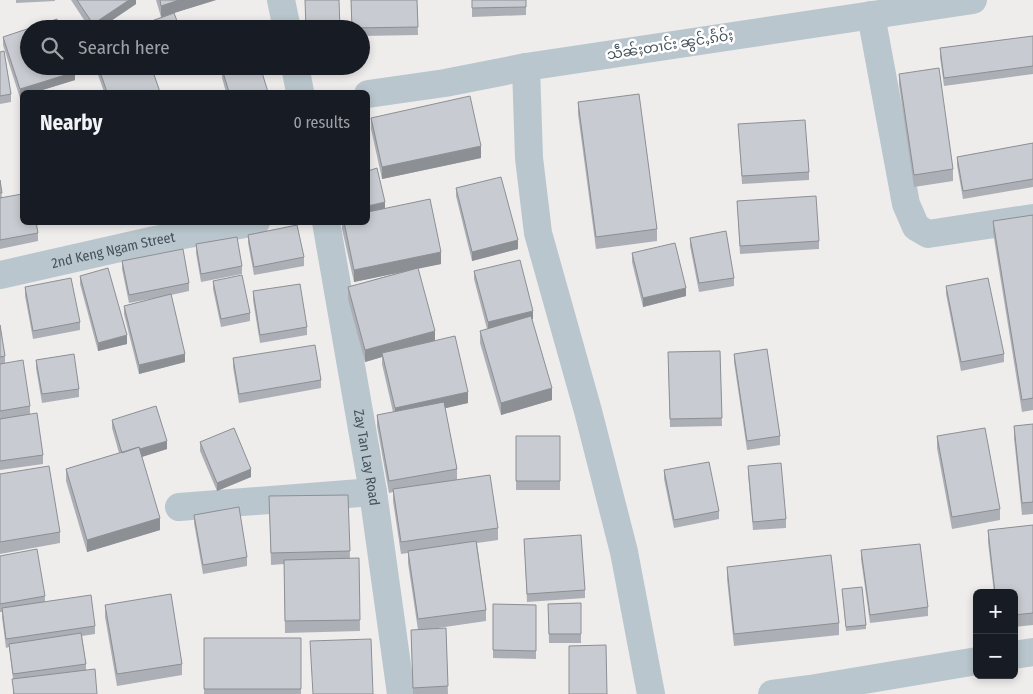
<!DOCTYPE html>
<html lang="en">
<head>
<meta charset="utf-8">
<style>
  body { margin:0; font-family:"Fira Sans Condensed","Noto Sans Myanmar",sans-serif; background:#20242c; color:#f1f3f6 }
  .controls { position:absolute; right:15px; bottom:15px; display:grid; overflow:hidden; border-radius:8px; box-shadow:0 2px 8px #0003 }
  .controls button { width:45px; height:45px; display:grid; place-items:center; padding:0; border:0; border-bottom:1px solid #363941; background:#171b24; color:#f1f3f6; font:25px sans-serif }
  .list { margin:0; padding:0; list-style:none }
  h2 { display:flex; justify-content:space-between; align-items:center; height:65px; margin:0; padding:0 20px; font-size:21px }
  h2 small { font-size:16px; font-weight:400; color:#9ea1a6 }
  .icon { flex:none; width:28px; height:28px; fill:none; stroke:currentColor; stroke-width:2; stroke-linecap:round; stroke-linejoin:round }
  .map { position:relative; flex:none; width:1033px; height:694px; overflow:hidden }
  .search { position:absolute; background:#171b24; box-shadow:0 2px 8px #0003; left:20px; top:20px; width:350px; height:55px; display:flex; align-items:center; gap:12px; box-sizing:border-box; padding:0 18px; border-radius:28px; color:#9ea1a6; font-size:19px }
  .panel { position:absolute; background:#171b24; box-shadow:0 2px 8px #0003; left:20px; top:90px; width:350px; height:135px; border-radius:8px }
  .map>svg:first-child { display:block }
</style>
</head>
<body>
<div class="map">
<svg width="1033" height="694" viewBox="0 0 1033 694">
  <rect width="100%" height="100%" fill="#efecec"/>
  <g fill="none" stroke-linecap="round" stroke-linejoin="round">
    <g stroke="#b9c6cd" stroke-width="28">
      <path d="M281 0 287 29"/>
      <path d="M871 15 906 204 916 227 928 234 1033 218"/>
      <path d="M295 66 300 92"/>
      <path d="M526 67 529 158 538 233 588 411 624 552 651 694"/>
      <path d="M368 94 445 83 526 67 973 0"/>
      <path id="s1" d="M326 222 373 492 401 694"/>
      <path id="s2" d="M0 275 155 240 256 222"/>
      <path d="M179 507 373 492"/>
      <path d="M1014 655 1033 652"/>
      <path d="M772 694 810 689 977 661"/>
    </g>
  </g>
  <path fill="#acafb5" d="M16 0H55V1L16 3Z
    M71 0H136V4L99 29H90Z
    M156 0H216L174 13 180 29H141V25L161 17Z
    M351 0H417L418 35 361 36V29H352Z
    M472 0H526V15L472 17Z
    M1033 36V74L944 86 940 57V48Z
    M3 37 75 80 36 92H22L20 98 3 45Z
    M0 52 11 94V102L0 104Z
    M95 66H151L160 92H104Z
    M222 69 268 92H226L222 78Z
    M899 74 953 169V181L914 187 899 85Z
    M578 102 657 229V241L596 249 578 114Z
    M371 118 481 158 382 179 371 129Z
    M738 124 809 172V180L742 184Z
    M1033 143V187L963 199 957 165V157Z
    M0 180 2 198 38 233V241L0 249Z
    M456 188 518 249 472 261 456 196Z
    M737 201 819 241V249L740 254Z
    M385 208 441 264 418 268 435 341 468 403 445 408 457 469V480L498 528V540L477 543 486 610V621L431 629 446 628 448 694H413L411 630H418L408 563V553L401 554 393 501V492L389 493 377 426V415L393 412 382 364V357L365 362 348 299V287L405 271 354 282 342 229V222H368Z
    M1033 215V410L1022 412 993 232V221Z
    M248 235 304 257V266L254 275 248 243Z
    M690 238 734 278V286L699 292 690 246Z
    M196 244 242 266V274L201 282 196 253Z
    M632 253 686 296 643 307 632 262Z
    M122 261 189 283V291L171 295 185 362 139 374 124 314V306L160 297 129 303 122 269Z
    M474 271 533 319H532L552 400 501 415 480 343V331L487 329 474 279Z
    M80 276 127 344 98 351 80 284Z
    M213 281 250 313V321L221 327 213 289Z
    M946 286 1004 354V362L961 371 946 294Z
    M25 287 80 322V330L33 339 25 296Z
    M253 291 307 327V335L260 343 253 300Z
    M0 325 5 356V363L30 406V414L43 455V464L0 470Z
    M720 351 722 426 670 427 668 352Z
    M734 354 780 436V445L747 450 734 362Z
    M233 358 321 380V388L239 403 233 367Z
    M36 360 79 389V397L42 403 36 368Z
    M112 420 167 449 142 457 160 530 87 552 66 481V469L119 453 112 428Z
    M1033 424V514L1022 515 1014 438V426Z
    M516 436H560V490H516Z
    M937 436 1000 509V520L952 529 937 448Z
    M200 442 251 477 217 491 200 451Z
    M748 466 786 519V528L753 530 748 474Z
    M664 470 719 511V519L674 528 664 479Z
    M0 474 60 532V543L0 554Z
    M348 495 350 558H359L360 631 285 633 284 564 271 565 269 496Z
    M194 515 247 557V566L203 574 194 523Z
    M1033 525V625L1014 627V593H994L988 542V530Z
    M524 539 585 590V598L527 602Z
    M861 550 928 607V616L870 623 861 559Z
    M0 556 45 596V602L95 626V634L82 636 86 664V670L97 694H13V679L9 647 6 648 2 617V612H0Z
    M727 567 839 623V635L734 646 727 579Z
    M842 589 866 625V629L846 631Z
    M581 603V643H549L548 604Z
    M493 604 536 605V659L493 658Z
    M105 605 182 664V675L117 686 105 617Z
    M204 638H301V694H204Z"/>
  <path fill="#8c8f93" d="M129 0H136V4L99 29H93V24Z
    M179 0H216L161 17V6Z
    M155 66H162L155 69Z
    M75 72V80L36 92H22V97L20 98V89Z
    M481 146V158L382 179V167Z
    M385 202V210L368 214V206Z
    M518 240V249L472 261V252Z
    M441 252V264L354 282V270Z
    M686 288V296L643 307V298Z
    M533 311V319L488 330V322Z
    M435 331V343L382 353V357L365 362V350Z
    M127 335V344L98 351V343Z
    M185 354V362L139 374V365Z
    M552 388V400L501 415V403Z
    M468 392V403L395 420V408Z
    M167 441V449L122 463V454Z
    M251 469V477L217 491V483Z
    M160 518V530L87 552V540Z"/>
  <path fill="#c8ccd2" stroke="#8c8f93" d="M77 0H129L93 24Z
    M160 0H179L161 6Z
    M305 0H339L340 29H306Z
    M351 0H417L418 27 352 28Z
    M472 0H526V7L472 8Z
    M174 13 180 29H142L141 25Z
    M57 19 60 29H29V66H73L75 72 20 89 3 37Z
    M1033 36V66L944 78 940 48Z
    M4 51 11 94 0 96V52Z
    M98 66H151L160 92H107Z
    M232 66H260L268 92H229L222 69Z
    M939 68 953 169 914 175 899 74Z
    M639 94 657 229 596 237 578 102Z
    M470 96 481 146 382 167 371 118Z
    M805 120 809 172 742 176 738 124Z
    M1033 143V179L963 191 957 157Z
    M377 168 385 202 368 206V171Z
    M501 177 518 240 472 252 456 188Z
    M0 180 2 193H0Z
    M22 194V222H36L38 233 0 240V198Z
    M816 196 819 241 740 246 737 201Z
    M430 199 441 252 354 270 344 222H368V212Z
    M1033 215V398L1022 400 993 221Z
    M297 225 304 257 254 267 248 235Z
    M726 231 734 278 699 283 690 238Z
    M237 237 242 266 201 274 196 244Z
    M675 243 686 288 643 298 632 253Z
    M183 249 189 283 129 295 122 261Z
    M520 260 533 311 488 322 474 271Z
    M108 268 127 335 98 343 80 276Z
    M418 268 435 331 365 350 348 287Z
    M242 275 250 313 221 319 213 281Z
    M71 278 80 322 33 331 25 287Z
    M988 278 1004 354 961 362 946 286Z
    M300 284 307 327 260 335 253 291Z
    M171 294 185 354 139 365 124 306Z
    M531 316 552 388 501 403 480 331Z
    M0 325 5 356 0 357Z
    M455 336 468 392 395 408 382 353Z
    M315 345 321 380 239 394 233 358Z
    M767 349 780 436 747 441 734 354Z
    M720 351 722 418 670 419 668 352Z
    M74 354 79 389 42 394 36 360Z
    M23 360 30 406 0 411V364Z
    M444 402 457 469 389 481 377 415Z
    M156 406 167 441 140 449 139 447 122 453 112 420Z
    M37 413 43 455 0 461V419Z
    M1033 424V502L1022 503 1014 426Z
    M234 428 251 469 217 483 200 442Z
    M985 428 1000 509 952 517 937 436Z
    M516 436H560V481H516Z
    M139 447 160 518 87 540 66 469Z
    M709 462 719 511 674 520 664 470Z
    M781 463 786 519 753 522 748 466Z
    M49 466 60 532 0 542V474Z
    M490 475 498 528 401 542 393 489Z
    M348 495 350 551 271 553 269 496Z
    M239 507 247 557 203 565 194 515Z
    M1033 525V613L1014 615V593H995L988 530Z
    M581 535 585 590 527 594 524 539Z
    M476 541 486 610 418 619 408 551Z
    M920 544 928 607 870 615 861 550Z
    M37 549 45 596 0 604V556Z
    M831 555 839 623 734 634 727 567Z
    M359 558 360 620 285 621 284 560Z
    M862 587 866 625 846 627 842 589Z
    M171 594 182 664 117 674 105 605Z
    M91 595 95 626 6 639 2 608Z
    M581 603V634H549L548 604Z
    M493 604 536 605V651L493 650Z
    M446 628 448 686 413 688 411 630Z
    M81 633 86 664 13 674 9 644Z
    M204 638H301V689H204Z
    M371 639 373 694H313L310 641Z
    M606 645 607 694H569V646Z
    M95 669 97 694H14L12 679Z"/>
  <g text-anchor="middle" dominant-baseline="central" stroke-width="5" stroke-linejoin="round" paint-order="stroke">
    <g font-size="14" fill="#43525b" stroke="#fff">
      <text transform="translate(670 45) rotate(-9)">သဵၼ်ႈတၢင်း ၼွင်ႇၵႅဝ်ႈ</text>
      <text stroke="none"><textPath href="#s2" startOffset="116">2nd Keng Ngam Street</textPath></text>
      <text stroke="none"><textPath href="#s1" startOffset="239">Zay Tan Lay Road</textPath></text>
    </g>
  </g>
</svg>
<div class="controls">
<button>+</button>
<button>−</button>
</div>
<div class="search"><svg class="icon" aria-label="search" viewBox="0 0 24 24"><circle cx="10" cy="10" r="6"/><path d="M15 15l6 6"/></svg>Search here</div>
<section class="panel">
<h2>Nearby<small>0 results</small></h2>
<ul class="list">
</ul>
</section>
</div>
</body>
</html>
